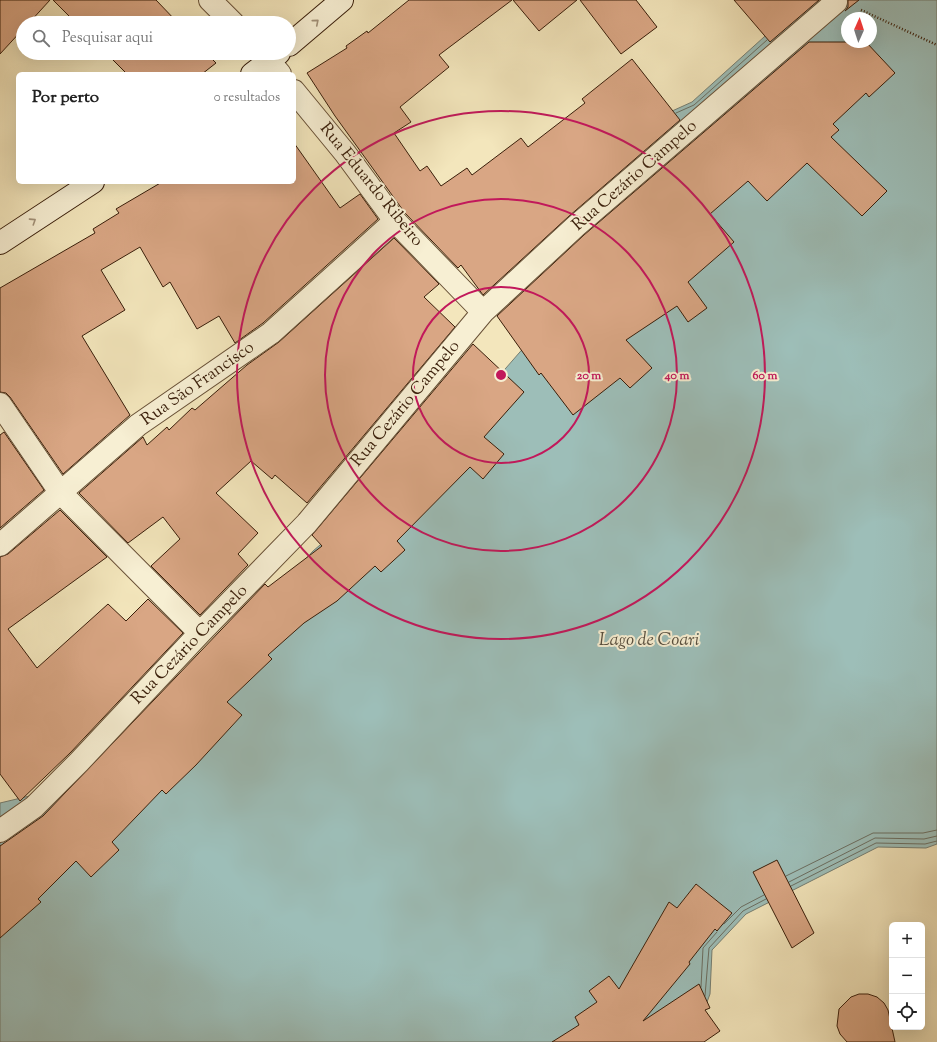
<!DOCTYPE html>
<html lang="pt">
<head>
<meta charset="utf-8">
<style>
  body { margin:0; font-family:"Sorts Mill Goudy",serif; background:#f6f6f6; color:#222 }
  .controls { position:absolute; right:12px; bottom:12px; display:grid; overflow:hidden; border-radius:6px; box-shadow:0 4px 16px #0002 }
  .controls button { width:36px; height:36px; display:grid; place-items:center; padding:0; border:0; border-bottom:1px solid #e0e0e0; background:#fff; color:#222; font:20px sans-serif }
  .compass { position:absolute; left:841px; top:12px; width:36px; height:36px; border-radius:50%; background:#fff; box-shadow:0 4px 16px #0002; rotate:3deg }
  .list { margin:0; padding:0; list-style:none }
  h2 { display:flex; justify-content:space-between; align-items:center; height:52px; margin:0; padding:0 16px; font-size:17px }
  h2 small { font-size:13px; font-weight:400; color:#767676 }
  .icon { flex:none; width:22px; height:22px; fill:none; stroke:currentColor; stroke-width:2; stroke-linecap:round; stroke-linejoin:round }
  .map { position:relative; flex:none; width:937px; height:1042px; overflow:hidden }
  .search { position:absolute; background:#fff; box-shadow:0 4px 16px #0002; left:16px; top:16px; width:280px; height:44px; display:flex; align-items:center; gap:10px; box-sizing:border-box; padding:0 14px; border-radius:22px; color:#767676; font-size:15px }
  .panel { position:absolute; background:#fff; box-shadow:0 4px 16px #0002; left:16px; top:72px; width:280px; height:112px; border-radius:6px }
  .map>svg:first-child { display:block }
</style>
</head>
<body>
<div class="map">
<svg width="937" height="1042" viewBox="0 0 937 1042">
  <rect width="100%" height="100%" fill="#f3e6bc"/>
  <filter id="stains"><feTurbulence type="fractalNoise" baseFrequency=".005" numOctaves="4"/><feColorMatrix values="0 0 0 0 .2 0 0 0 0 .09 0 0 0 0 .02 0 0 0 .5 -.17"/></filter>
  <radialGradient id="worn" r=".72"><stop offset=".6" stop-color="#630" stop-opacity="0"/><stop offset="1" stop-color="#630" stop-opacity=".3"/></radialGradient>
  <path fill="#9dbeb8" stroke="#757e72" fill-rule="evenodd" d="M805 0H937V844L926 848 878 847 746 914 712 950 710 994 695 1034 671 1042H0V803L59 789 138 743 313 551 445 438 594 267 605 173 650 121 692 102ZM847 18H871V42H847Z"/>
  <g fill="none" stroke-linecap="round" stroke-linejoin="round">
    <path stroke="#6b6e61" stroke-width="1" d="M676 113 694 105 767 40
      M786 876 873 833H923L937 830
      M789 882 875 838 924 839 937 836
      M791 886 876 843 925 844 937 841
      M724 924 741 907 764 895
      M701 987 703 948 717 932
      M705 996 709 948 743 911 766 899"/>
  </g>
  <path fill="#d9a684" stroke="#391e0a" d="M0 0H50L29 23H23V29L0 54Z
    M53 0H156L178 23H76Z
    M409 0H512L439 55 449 67 400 107 411 122 394 133 420 171 427 166 441 186 467 168 472 175 521 138 528 147 585 103 582 99 632 59 680 120 568 217 483 295 461 265 458 268 405 213 335 116 307 73 347 48 346 46 367 31 368 33Z
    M513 0H577L539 31Z
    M580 0H636L657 27 621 54Z
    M734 0H819L770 42Z
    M848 0H859L845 11 848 7Z
    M809 42H866L895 73 869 97 866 93 833 124 839 130 831 137 887 191 862 216 807 163 767 201 748 181 710 214 734 242 688 282 707 308 688 322 677 306 626 340 652 368 630 388 620 378 573 415 541 373 539 375 497 316 584 235Z
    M106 53H206L216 63 202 74H127Z
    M294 143 340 208 360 194 378 219 263 323 235 343 219 316 197 329 170 282 163 287 140 247 101 270 125 310 82 336 130 415 63 474 10 397 6 393 0 392V288L95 233 93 229 119 213 116 209 162 182H294Z
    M394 238 439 284 424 297 455 327 307 503 275 475 272 479 251 461 216 493 258 533 238 554 248 565 200 615 151 566 180 539 163 517 128 543 79 493 143 437 147 445 167 427 169 430 192 408 195 410 247 365 279 342Z
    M473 344 524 392 484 437 504 454 483 479 470 467 397 541 405 550 381 572 375 566 337 601 304 623 268 655 272 659 227 702 242 715 196 765 166 794 162 790 112 842 119 850 91 877 76 861 38 899 41 902 0 938V846L43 816 265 584 268 587 322 546 312 535Z
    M4 432 44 490 0 528V435Z
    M60 510 107 557 8 629 37 668 108 604 126 621 148 599 183 633 70 753 20 801 0 774V557L8 554Z
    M777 860 814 933 792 948 753 872Z
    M696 884 732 913 717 931 715 929 689 962 690 964 643 1021 699 984 710 1008 705 1010 720 1031 704 1042H552L579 1025 575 1017 597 1002 589 991 609 976 619 989 669 902 677 908Z
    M859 994H868L877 997 884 1003 888 1010 895 1042H847L840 1034 837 1026 839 1009 851 997Z"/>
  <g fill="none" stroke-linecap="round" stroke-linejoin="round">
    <g stroke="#685036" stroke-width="24">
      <path id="street" d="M210 0 233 23
        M262 53 280 74
        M294 91 345 153 395 221 483 312
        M0 404 60 492 200 633
        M0 545 138 425 271 333 395 221
        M0 831 34 807 79 762 200 633 307 523 483 312 576 226 836 2 835 0"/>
    </g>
    <g stroke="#391e0a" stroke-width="24">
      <path id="secondary" d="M289 45 342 0
        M252 74 279 53
        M0 243 93 182"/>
    </g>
    <path stroke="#391e0a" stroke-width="2.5" stroke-dasharray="1 2" stroke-linecap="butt" d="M861 10 937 45"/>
    <use href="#street" stroke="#f7efd3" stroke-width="22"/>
    <use href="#secondary" stroke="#f7efd3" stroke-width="22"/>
  </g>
  <defs><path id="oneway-chevron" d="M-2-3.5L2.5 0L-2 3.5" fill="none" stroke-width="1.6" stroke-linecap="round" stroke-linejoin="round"/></defs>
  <g stroke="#a29179">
    <use href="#oneway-chevron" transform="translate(316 22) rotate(-40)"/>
    <use href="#oneway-chevron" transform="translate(33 221) rotate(-33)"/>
  </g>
  <g fill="none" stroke="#c2185b" stroke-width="2">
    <circle cx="501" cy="375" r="88"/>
    <circle cx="501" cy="375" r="176"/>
    <circle cx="501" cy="375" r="264"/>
  </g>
  <g text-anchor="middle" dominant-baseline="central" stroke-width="4" stroke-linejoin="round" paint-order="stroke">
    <g font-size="17" fill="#391e0a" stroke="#f7efd3">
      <text transform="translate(635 176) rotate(-41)">Rua Cezário Campelo</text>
      <text transform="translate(371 185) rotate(51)">Rua Eduardo Ribeiro</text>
      <text transform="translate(198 384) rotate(-35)">Rua São Francisco</text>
      <text transform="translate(406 404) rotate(-50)">Rua Cezário Campelo</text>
      <text transform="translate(190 645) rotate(-46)">Rua Cezário Campelo</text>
    </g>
    <g font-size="18" font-style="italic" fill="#574e3e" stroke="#f7efd3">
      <text x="649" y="641">Lago de Coari</text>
    </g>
  </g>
  <circle cx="501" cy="375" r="6" fill="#c2185b" stroke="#f7efd3" stroke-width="2"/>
  <g font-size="12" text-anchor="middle" font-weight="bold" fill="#c2185b" stroke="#f7efd3" stroke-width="4" stroke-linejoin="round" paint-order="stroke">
    <text x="589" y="379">20 m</text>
    <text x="677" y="379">40 m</text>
    <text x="765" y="379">60 m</text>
  </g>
  <rect width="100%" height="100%" filter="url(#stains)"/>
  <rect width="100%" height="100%" fill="url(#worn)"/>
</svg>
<div class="controls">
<button>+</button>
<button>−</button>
<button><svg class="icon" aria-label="locate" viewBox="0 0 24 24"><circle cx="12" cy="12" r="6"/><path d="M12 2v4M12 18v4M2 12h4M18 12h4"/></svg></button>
</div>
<svg class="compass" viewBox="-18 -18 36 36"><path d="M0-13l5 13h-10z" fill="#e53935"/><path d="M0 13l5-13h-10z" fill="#767676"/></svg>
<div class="search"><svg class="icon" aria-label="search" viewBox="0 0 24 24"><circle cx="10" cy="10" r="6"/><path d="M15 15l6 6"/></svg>Pesquisar aqui</div>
<section class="panel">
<h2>Por perto<small>0 resultados</small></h2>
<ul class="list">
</ul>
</section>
</div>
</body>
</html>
